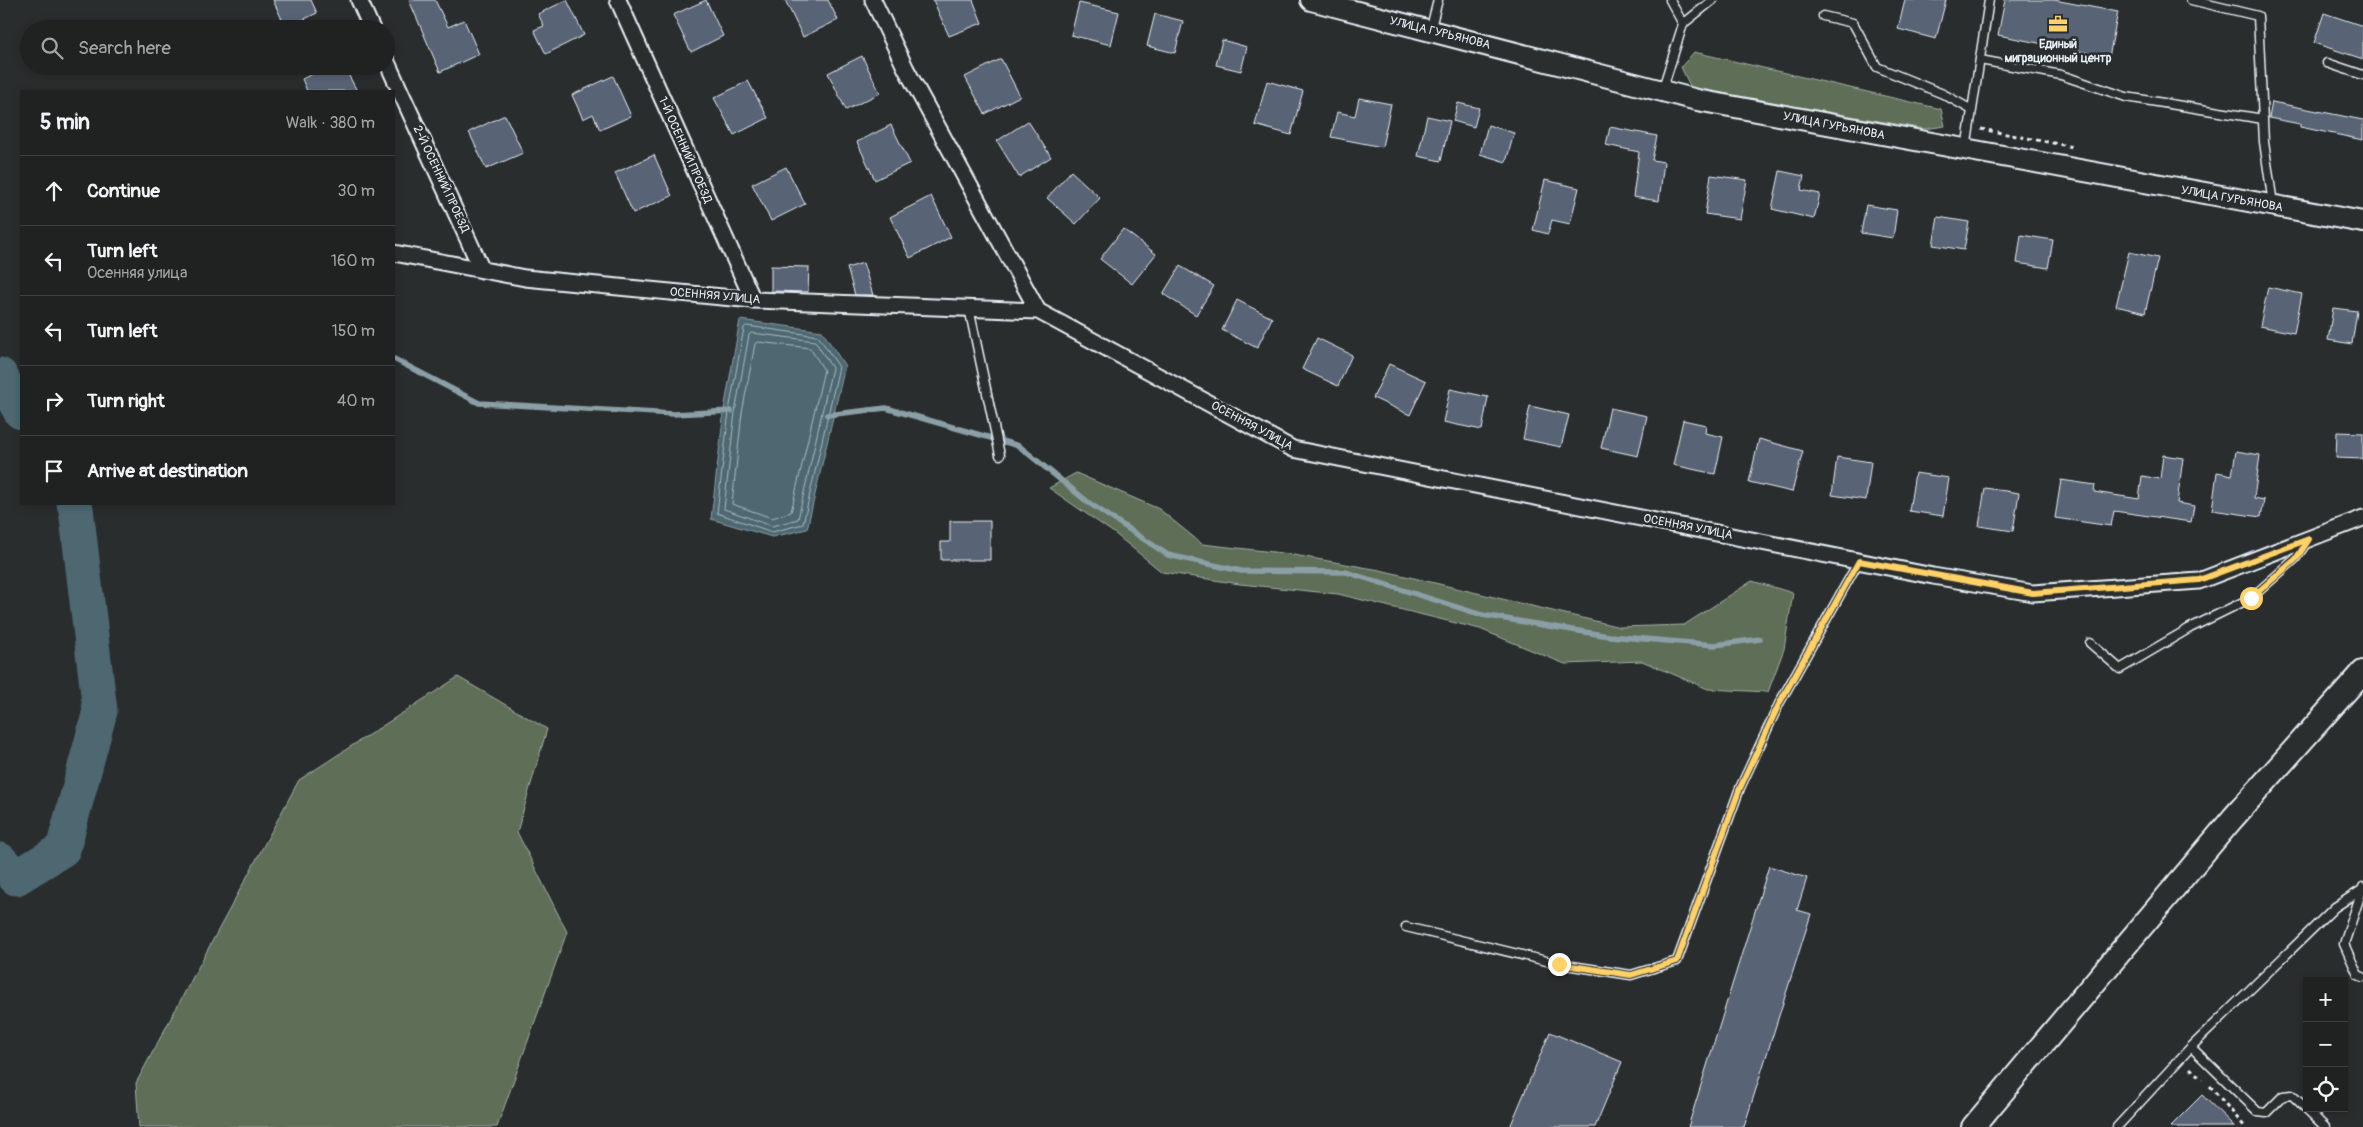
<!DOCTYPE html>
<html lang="en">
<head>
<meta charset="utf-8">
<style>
  body { margin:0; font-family:Pangolin,sans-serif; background:#2d2f2f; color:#f1f3f6 }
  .controls { position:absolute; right:15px; bottom:15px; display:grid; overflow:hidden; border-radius:0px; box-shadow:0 2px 8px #0003 }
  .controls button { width:45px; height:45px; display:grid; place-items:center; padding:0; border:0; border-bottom:1px solid #3d3f40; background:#202222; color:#f1f3f6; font:25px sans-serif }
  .stop { position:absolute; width:15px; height:15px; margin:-11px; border:4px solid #ffd166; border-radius:50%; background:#fff }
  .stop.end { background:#ffd166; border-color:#fff; box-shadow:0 1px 5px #0008 }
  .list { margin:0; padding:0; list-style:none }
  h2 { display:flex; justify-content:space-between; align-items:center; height:65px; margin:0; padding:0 20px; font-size:21px }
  h2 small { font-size:16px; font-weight:400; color:#a2a4a5 }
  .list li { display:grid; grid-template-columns:32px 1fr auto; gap:15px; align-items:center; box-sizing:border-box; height:70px; padding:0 20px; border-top:1px solid #3d3f40 }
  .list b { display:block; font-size:19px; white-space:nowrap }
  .list p { margin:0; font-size:16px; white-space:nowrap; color:#a2a4a5 }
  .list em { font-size:16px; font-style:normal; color:#a2a4a5 }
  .icon { flex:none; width:28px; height:28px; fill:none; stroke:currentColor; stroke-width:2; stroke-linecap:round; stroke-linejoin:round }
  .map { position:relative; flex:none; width:2363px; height:1127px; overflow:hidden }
  .search { position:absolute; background:#202222; box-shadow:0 2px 8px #0003; left:20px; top:20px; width:375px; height:55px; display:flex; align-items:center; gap:12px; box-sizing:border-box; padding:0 18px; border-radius:28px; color:#a2a4a5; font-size:19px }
  .panel { position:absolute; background:#202222; box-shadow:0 2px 8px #0003; left:20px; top:90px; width:375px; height:415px; border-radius:0px }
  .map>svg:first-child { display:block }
</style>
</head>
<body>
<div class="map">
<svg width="2363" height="1127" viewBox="0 0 2363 1127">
  <rect width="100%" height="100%" fill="#2a2d2e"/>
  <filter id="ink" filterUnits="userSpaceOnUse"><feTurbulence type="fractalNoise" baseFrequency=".02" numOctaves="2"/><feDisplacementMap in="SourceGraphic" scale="10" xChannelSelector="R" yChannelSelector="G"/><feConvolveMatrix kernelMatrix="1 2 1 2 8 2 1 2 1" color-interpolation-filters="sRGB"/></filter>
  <g filter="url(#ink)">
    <path fill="#5e6e57" stroke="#a3b0a8" d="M1694 52 1941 109 1945 126 1925 129 1691 88 1681 67Z
      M1076 473 1159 509 1202 544 1282 553 1380 570 1620 627 1684 625 1752 581 1793 593 1784 649 1768 692 1708 689 1642 661 1565 664 1480 629 1338 594 1240 584 1162 572 1114 533 1049 488Z
      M458 677 547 729 517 832 567 932 497 1127H139L136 1083 299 780Z"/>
    <path fill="#4d6871" stroke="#8b9fa7" d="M740 320 822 331 845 366 807 529 772 537 711 519 724 410Z"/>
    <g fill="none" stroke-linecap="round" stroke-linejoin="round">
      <path stroke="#aabac2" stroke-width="1" d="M747 326 818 336 839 367 803 524 772 532 717 513 729 411 744 328Z
        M752 333 815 341 832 368 798 519 772 526 724 509 735 412 749 335Z
        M758 342 810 348 824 370 791 512 772 518 732 504 742 413 755 344Z"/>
      <path stroke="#8b9fa7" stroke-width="5.5" d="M394 359 479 403 674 414 731 411
        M6 385 21 379
        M827 415 886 408 1019 446 1089 503 1168 555 1241 571 1346 572 1482 615 1609 636 1715 645 1760 639"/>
      <path stroke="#4d6871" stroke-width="35" d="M0 375 21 412
        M0 860 16 878 63 849 100 711 76 509 74 504"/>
    </g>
    <path fill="#586374" stroke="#e8f1f8" d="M273 0H311L317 13 286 28Z
      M409 0H435L448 27 464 20 479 54 440 72Z
      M567 0 584 35 546 54 534 30 544 26 538 14Z
      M706 0 723 36 691 52 673 15Z
      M785 0H828L838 20 803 37Z
      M933 0H973L982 23 949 36Z
      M1905 0H1946L1936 39 1898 29Z
      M2005 0H2054L2118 12 2109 57 1998 35Z
      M1079 3 1119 12 1111 45 1071 35Z
      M2324 13 2363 26V59L2314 43Z
      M1155 14 1183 21 1175 53 1147 46Z
      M1222 40 1247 47 1241 71 1216 65Z
      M862 56 880 93 846 110 828 73Z
      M1001 59 1020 96 985 114 965 77Z
      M329 66H344L357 91H307L302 79Z
      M613 76 631 116 600 130 593 114 583 119 572 95Z
      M748 81 768 118 734 135 714 98Z
      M1267 81 1303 91 1291 135 1255 125Z
      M1359 98 1391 104 1382 147 1331 137 1337 112 1355 116Z
      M2272 102 2363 120V140L2300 127V124L2269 118Z
      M1458 103 1479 108 1474 127 1453 121Z
      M505 115 523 153 486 169 469 132Z
      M1427 116 1450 121 1441 161 1418 156Z
      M1028 121 1051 157 1019 177 997 141Z
      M891 125 910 163 875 180 857 142Z
      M1488 125 1514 133 1506 162 1480 154Z
      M1610 127 1657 136 1652 160 1664 162 1659 201 1633 197 1639 152 1606 145Z
      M654 155 672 196 633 213 615 173Z
      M786 167 805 204 771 221 752 184Z
      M1071 171 1100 198 1076 224 1047 198Z
      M1780 171 1804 176 1801 190 1820 194 1814 219 1772 209Z
      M1711 175 1747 180 1740 219 1705 214Z
      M1545 180 1579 188 1570 224 1552 220 1548 234 1533 230Z
      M931 196 951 237 910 258 890 217Z
      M1866 205 1897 210 1893 238 1861 233Z
      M1938 217 1969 222 1964 250 1933 245Z
      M1123 229 1156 254 1132 284 1100 259Z
      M2021 235 2053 240 2048 268 2017 263Z
      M2129 252 2158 258 2145 313 2116 306Z
      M863 263 873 295H855L847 268Z
      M771 266 809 267 808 292 771 291Z
      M1180 266 1214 286 1196 315 1163 294Z
      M2268 287 2302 294 2294 333 2260 326Z
      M1237 300 1272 318 1257 348 1222 330Z
      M2333 308 2357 311 2352 344 2328 340Z
      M1317 338 1352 355 1338 386 1302 369Z
      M1389 364 1426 381 1410 415 1373 398Z
      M1450 389 1488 397 1482 430 1443 422Z
      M1530 406 1569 415 1561 447 1523 439Z
      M1610 408 1647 416 1638 456 1601 448Z
      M1683 420 1706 425 1705 433 1723 437 1715 474 1673 465Z
      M2337 432 2363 433V459L2336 458Z
      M1759 439 1803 451 1792 492 1749 482Z
      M2236 451 2260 455 2254 498 2264 500 2261 517 2212 510 2217 472 2232 475Z
      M2163 455 2183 458 2177 503 2194 506 2191 522 2114 511 2111 526 2055 518 2061 480 2095 485 2094 492 2139 499 2142 476 2160 479Z
      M1837 457 1871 462 1866 500 1832 495Z
      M1915 473 1949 478 1943 516 1909 511Z
      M1985 488 2019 493 2013 531 1979 526Z
      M950 521H990V560H941V542H950Z
      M1769 866 1807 878 1797 910 1811 914 1744 1127H1688Z
      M1550 1032 1622 1062 1595 1127H1510Z
      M2202 1095 2235 1127H2170Z"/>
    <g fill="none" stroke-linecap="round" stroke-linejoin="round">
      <g stroke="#e8f1f8" stroke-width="11">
        <path id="service" d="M1670 0 1683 24
          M2191 0 2258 16 2264 142 2273 204
          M1823 16 1853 23 1877 67 1943 94 1972 110
          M1430 31 1438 0
          M1980 60 2061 75 2126 97 2263 119
          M2327 63 2363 75
          M1662 91 1683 24 1713 0
          M1966 149 1989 0
          M969 308 1000 455
          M2090 643 2120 669 2190 628 2251 598 2295 559 2307 542
          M2363 887 2344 944 2358 975 2363 977
          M1406 927 1559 964 1631 975 1677 961 1740 788 1780 702 1859 561
          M2191 1047 2258 1112 2266 1113 2283 1096 2292 1095 2325 1127
          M2117 1127 2191 1047 2335 907 2360 891"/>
      </g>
      <g stroke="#e8f1f8" stroke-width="19">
        <path id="minor" d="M359 0 372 29
          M618 0 753 300
          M873 0 906 69 1038 311
          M386 60 482 270
          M394 253 525 278 753 300 1038 311 1293 449 1933 576 2033 593 2199 581 2363 518"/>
      </g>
      <g stroke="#e8f1f8" stroke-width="24">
        <path id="tertiary" d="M1311 0 1697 100 2363 222"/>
      </g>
      <g stroke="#e8f1f8" stroke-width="26">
        <path id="secondary" d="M1973 1127 2233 818 2363 672"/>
      </g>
      <path stroke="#e8f1f8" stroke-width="3" stroke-dasharray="4 4" stroke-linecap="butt" d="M1981 129 2073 147
        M2190 1068 2202 1079
        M2210 1086 2245 1127"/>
      <use href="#service" stroke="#2a2d2e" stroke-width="8"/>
      <use href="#minor" stroke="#2a2d2e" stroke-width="15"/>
      <use href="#tertiary" stroke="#2a2d2e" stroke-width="20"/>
      <use href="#secondary" stroke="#2a2d2e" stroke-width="22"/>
    </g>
  </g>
  <g fill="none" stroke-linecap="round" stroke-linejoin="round" filter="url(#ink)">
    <path stroke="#ffd166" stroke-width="6" d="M1559 964 1631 975 1677 961 1740 788 1780 702 1859 561 2033 593 2199 580 2309 539 2296 559 2251 598"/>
  </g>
  <defs>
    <g id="office-bare" transform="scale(1.5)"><path d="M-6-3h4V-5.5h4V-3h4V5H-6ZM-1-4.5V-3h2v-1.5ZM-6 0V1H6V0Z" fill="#ffd166" stroke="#2a2d2e" stroke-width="2.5" paint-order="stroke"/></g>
  </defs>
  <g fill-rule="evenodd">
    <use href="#office-bare" x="2058" y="24"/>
  </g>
  <g text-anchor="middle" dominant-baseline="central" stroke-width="5" stroke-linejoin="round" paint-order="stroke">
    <g font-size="12" fill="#e8f1f8" stroke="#2a2d2e">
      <text transform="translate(1440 33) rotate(14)">УЛИЦА ГУРЬЯНОВА</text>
      <text transform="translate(1834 126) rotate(11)">УЛИЦА ГУРЬЯНОВА</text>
      <text transform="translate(685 150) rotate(66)">1-Й ОСЕННИЙ ПРОЕЗД</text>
      <text transform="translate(441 179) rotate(65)">2-Й ОСЕННИЙ ПРОЕЗД</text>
      <text transform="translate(2232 199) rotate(10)">УЛИЦА ГУРЬЯНОВА</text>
      <text transform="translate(715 296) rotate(5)">ОСЕННЯЯ УЛИЦА</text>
      <text transform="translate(1252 426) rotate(28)">ОСЕННЯЯ УЛИЦА</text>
      <text transform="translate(1688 527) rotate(11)">ОСЕННЯЯ УЛИЦА</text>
    </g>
    <g font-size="12" font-weight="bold" fill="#e8f1f8" stroke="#2a2d2e">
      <text x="2058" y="44">Единый<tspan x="2058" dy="14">миграционный центр</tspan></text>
    </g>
  </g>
</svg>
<div class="controls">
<button>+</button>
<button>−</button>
<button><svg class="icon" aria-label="locate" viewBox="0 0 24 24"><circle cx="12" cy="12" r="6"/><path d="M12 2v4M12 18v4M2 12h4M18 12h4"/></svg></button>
</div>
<div class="stop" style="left:2251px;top:598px"></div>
<div class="stop end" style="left:1559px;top:964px"></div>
<div class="search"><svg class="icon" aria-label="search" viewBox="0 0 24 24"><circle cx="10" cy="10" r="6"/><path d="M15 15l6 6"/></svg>Search here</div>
<section class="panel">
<h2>5 min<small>Walk · 380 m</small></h2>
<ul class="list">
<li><svg class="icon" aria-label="ahead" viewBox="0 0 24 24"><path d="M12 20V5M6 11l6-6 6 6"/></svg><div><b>Continue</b></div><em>30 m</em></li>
<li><svg class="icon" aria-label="left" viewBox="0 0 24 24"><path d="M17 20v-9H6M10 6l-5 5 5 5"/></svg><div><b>Turn left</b><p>Осенняя улица</p></div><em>160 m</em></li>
<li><svg class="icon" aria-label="left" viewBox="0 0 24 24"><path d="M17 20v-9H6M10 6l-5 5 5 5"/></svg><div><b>Turn left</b></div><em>150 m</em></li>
<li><svg class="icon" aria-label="right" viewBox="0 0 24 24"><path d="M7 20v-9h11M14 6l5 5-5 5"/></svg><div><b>Turn right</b></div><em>40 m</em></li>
<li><svg class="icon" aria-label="arrive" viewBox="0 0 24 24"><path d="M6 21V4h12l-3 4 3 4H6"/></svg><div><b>Arrive at destination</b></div></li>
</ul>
</section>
</div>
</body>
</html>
